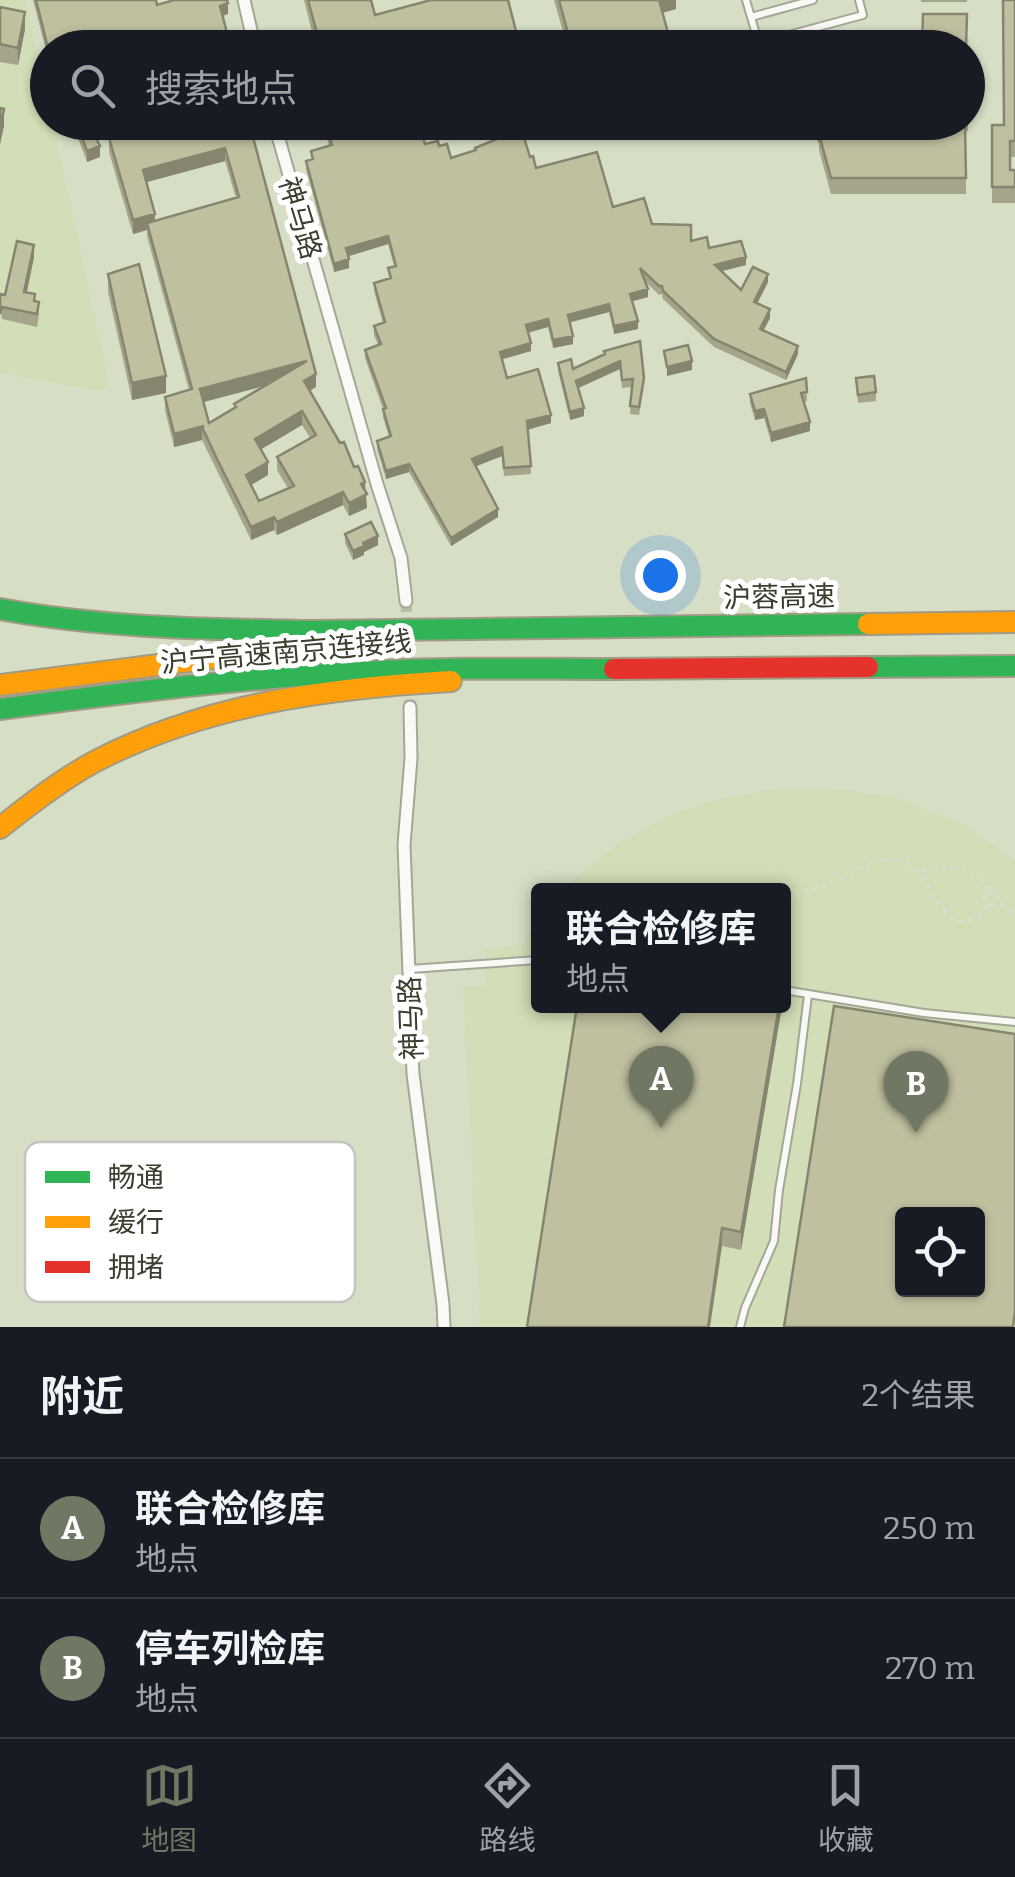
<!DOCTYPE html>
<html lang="zh">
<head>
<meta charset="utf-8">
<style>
  body { margin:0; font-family:Bitter,"Noto Sans SC",serif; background:#242831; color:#f1f3f6 }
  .controls { position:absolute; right:30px; bottom:30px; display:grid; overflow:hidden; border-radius:10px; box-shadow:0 2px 8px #0004 }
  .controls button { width:90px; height:90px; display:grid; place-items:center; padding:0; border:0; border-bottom:2px solid #363941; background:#171b24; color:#f1f3f6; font:50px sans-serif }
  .you { position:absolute; left:660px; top:575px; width:35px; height:35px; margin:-25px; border:8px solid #fff; border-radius:50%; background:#1a73e8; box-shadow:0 0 0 15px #1a73e833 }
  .badge { display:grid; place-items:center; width:65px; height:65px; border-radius:50%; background:#707763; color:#fff; font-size:32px; font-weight:700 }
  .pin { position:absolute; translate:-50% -82px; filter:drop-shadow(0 2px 5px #0008) }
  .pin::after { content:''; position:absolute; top:52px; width:35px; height:30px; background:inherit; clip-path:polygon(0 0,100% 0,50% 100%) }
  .popup { position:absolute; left:531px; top:883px; width:260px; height:130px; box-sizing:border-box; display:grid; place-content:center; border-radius:10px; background:#171b24; filter:drop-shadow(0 2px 8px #0005); font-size:32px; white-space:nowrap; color:#9ea1a6 }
  .popup b { font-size:38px; color:#f1f3f6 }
  .popup::after { content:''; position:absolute; left:50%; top:100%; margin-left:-20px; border:20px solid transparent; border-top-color:#171b24 }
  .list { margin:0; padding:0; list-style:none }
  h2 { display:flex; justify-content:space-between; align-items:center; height:130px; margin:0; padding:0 40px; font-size:42px }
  h2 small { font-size:32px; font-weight:400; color:#9ea1a6 }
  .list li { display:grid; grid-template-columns:65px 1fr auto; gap:30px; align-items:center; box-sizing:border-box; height:140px; padding:0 40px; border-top:2px solid #363941 }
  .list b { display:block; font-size:38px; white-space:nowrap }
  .list p { margin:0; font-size:32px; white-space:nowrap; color:#9ea1a6 }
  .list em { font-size:32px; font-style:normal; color:#9ea1a6 }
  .icon { flex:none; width:55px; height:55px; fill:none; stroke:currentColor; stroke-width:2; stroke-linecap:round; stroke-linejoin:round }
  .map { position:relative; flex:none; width:1015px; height:1327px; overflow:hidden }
  .search { position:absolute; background:#171b24; box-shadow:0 2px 8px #0004; left:30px; right:30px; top:30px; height:110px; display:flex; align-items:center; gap:25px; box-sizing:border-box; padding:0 35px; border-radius:55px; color:#9ea1a6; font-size:38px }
  .sheet { height:410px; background:#171b24 }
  nav { display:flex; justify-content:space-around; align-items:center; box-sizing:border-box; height:140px; border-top:2px solid #363941; background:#171b24; font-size:28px; color:#9ea1a6 }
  nav a { display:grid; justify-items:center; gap:5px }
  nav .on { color:#707763 }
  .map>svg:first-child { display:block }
</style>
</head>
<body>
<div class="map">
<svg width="1015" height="1327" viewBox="0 0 1015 1327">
  <rect width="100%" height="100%" fill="#d6dec6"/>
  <path fill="#d2deb7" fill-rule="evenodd" d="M0 0H26L47 95 48 122 53 123 108 380 106 389 102 391 0 373Z
    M774 789H835L895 797 966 825 1015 860V1327H480L463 987 485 985V949L521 945 538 920V1006H784V890H560L619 843 665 817 713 801ZM902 1214H978V1290H902Z"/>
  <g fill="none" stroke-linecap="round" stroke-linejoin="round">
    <path stroke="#b7bea7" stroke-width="11" stroke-dasharray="11 5.5" stroke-linecap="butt" d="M406 601 410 707"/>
    <g stroke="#a2a895" stroke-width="10">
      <path id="lane" d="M746 0 760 48
        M751 17 813 0
        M759 43 863 15 859 0
        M410 969 538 960
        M784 990 924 1013 1015 1022
        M740 1327 745 1308 774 1241 779 1190 797 1084 808 995"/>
    </g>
    <g stroke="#a2a895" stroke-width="15">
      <path id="street" d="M244 0 255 48
        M274 122 377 484 401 558 406 601
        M410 707 411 758 404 845 413 1074 443 1304 444 1327"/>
    </g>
    <g stroke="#a29b84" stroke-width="24">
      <path id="fast" d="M0 609C103 628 207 629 311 631L868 624
        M868 667 1015 666
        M0 709C121 693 241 678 363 672 447 667 530 669 614 669"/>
    </g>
    <g stroke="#a29b84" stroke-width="24">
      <path id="slow" d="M868 624 1015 622
        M0 685 206 659 392 642
        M0 828C30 804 61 780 94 762 205 704 328 688 451 681"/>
    </g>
    <g stroke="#a29b84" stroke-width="24">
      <path id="jam" d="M614 669 868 667"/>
    </g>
    <path stroke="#dadcd5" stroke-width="2.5" stroke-dasharray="5 5" stroke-linecap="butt" d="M922 870C944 862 977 869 989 891
      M984 898a7 7 0 1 1 14 0a7 7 0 1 1-14 0Z
      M784 899C799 893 814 889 829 884 853 875 875 853 903 861 935 870 942 957 989 905
      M1000 903 1015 917"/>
    <use href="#lane" stroke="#f9faf6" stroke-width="6"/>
    <use href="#street" stroke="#f9faf6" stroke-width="11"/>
    <use href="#fast" stroke="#30b455" stroke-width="20"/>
    <use href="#slow" stroke="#ff9f0a" stroke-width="20"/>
    <use href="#jam" stroke="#e5322d" stroke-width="20"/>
  </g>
  <path fill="#a4a58a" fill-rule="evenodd" d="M33 0H156L157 5 228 14 222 16 231 48H48V58Z
    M304 0H371L375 15 516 48H316Z
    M554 0H676V9L662 13 670 40 705 48 566 42Z
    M921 0H967V2H921Z
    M1015 0V157H1010V170H1015V203H992V125H1004Z
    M0 7 25 29 18 65 0 62Z
    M968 95V131H965L966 194H831L819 150V142L818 143 812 122H868L841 133 930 131V122H968Z
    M72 122H123L93 133 100 157 87 162Z
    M249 122 316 387 310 391 354 467 365 492 367 508 349 516 343 505 277 535 274 530 251 540 202 440 174 447 165 410V397L189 390 147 236V230L133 234 109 152V138L199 126ZM225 161 236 198 155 221 147 182ZM266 385 234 404V408L209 423 203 402ZM302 425 310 438 277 457V470L288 488 259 501 251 485 268 475 261 449Z
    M325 122 439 146 451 158 476 150 495 140 490 122H525L526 134 523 135 530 157 536 168 613 207 746 265 721 271 741 290 768 282 757 303 770 318 764 330 798 354 786 380 714 347 663 299 662 294 659 295 645 281 648 297 632 301 638 329 614 334 609 312 569 322 573 344 553 348 548 327 528 333 531 351 502 359 507 378 551 423 528 429 531 474 504 476 502 456 475 466 498 517 451 546 409 472 386 479 377 449V441L389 437 383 417V409L365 358V350L378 345 374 335V326L383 323 374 291V283L389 278 388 268 394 266 388 244 348 256 349 268 334 272 306 169V161L311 160V151L329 146 325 131Z
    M34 257 27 292 35 301 39 314 37 327 2 319 0 294 5 295Z
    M108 274 166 393 132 400 108 292Z
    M604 351 644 386 639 415 630 414 632 387 622 388 620 369 578 388 584 416 570 420 558 371V363L573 369 604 355Z
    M806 378 807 401 804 402 810 431 771 442 764 418 755 420 750 403V394Z
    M856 378 876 392V401L858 403Z
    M345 534 378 545 364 552V555L353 560 345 543Z
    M782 1006 741 1250 722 1246 527 1327Z"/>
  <path fill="#868670" d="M658 0H676V9L658 14Z
    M228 3V14L220 17V6Z
    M25 12V29L18 65V48Z
    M516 31V48H454Z
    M115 35V46L71 48Z
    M4 109V126L0 145V128Z
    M91 122H123L89 135V124Z
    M444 122H461V125L444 130Z
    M826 122H868L821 142 819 134V142L818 143V126Z
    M100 146V157L87 162V151Z
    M225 148V161L143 183V170Z
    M155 214V227L147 223V230L133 234V220Z
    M388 236V244L346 257V248Z
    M34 245V257L24 305V292Z
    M746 257V265L715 273V265Z
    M349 259V268L334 272V264Z
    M768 274V282L754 310V302Z
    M648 289V297L630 302V294Z
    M609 304V312L568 323V315Z
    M770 309V318L760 337V329Z
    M548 319V327L526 333V325Z
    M638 321V329L614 334V326Z
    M573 336V344L553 348V340Z
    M531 343V351L500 360V352Z
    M798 346V354L786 380V372Z
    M307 361V375L200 403V389Z
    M620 361V369L576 389V381Z
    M692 361V370L667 376V367Z
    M316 374V387L304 394V381Z
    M166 376V393L132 400V383Z
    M584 408V416L570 420V412Z
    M764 409V418L755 420V411Z
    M302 411V425L255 453V439Z
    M551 415V423L527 430V421Z
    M810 422V431L771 442V433Z
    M202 427V440L174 447V434Z
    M502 447V456L472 468V459Z
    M268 462V475L246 488V475Z
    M409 464V472L386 479V471Z
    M365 482 367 508 349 516V503L361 484Z
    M343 492V505L277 535V522Z
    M498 509V517L451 546V538Z
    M274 517V530L251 540V527Z
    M378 536V545L364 552V555L353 560V551L363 543Z
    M779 1006H782L741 1250V1232Z
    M722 1228V1246L710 1327H708Z"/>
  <path fill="#bfc0a0" stroke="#868670" stroke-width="2.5" fill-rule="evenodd" d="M36 0H156L157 5 174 0H227L228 3 220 6 231 48H118L115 35 71 48H48Z
    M308 0H371L375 15 431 0H508L516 31 454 48H321Z
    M559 0H659L670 40 700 32 705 48H552L551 46 570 41Z
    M1003 0H1015V141H1010V170H1015V187H992V125H1004Z
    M0 7 25 12 18 48 0 44Z
    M923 14H967L966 48H922Z
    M851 33 855 48H805Z
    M0 108 4 109 0 128Z
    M76 122H91L89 124 100 146 87 151Z
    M140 122H198L199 126 211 122H249L316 374 304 381 340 443 344 442 354 467 358 466 365 482 361 484 367 494 349 503 343 492 277 522 274 517 251 527 218 461 202 427 204 426 174 434 165 397 192 389 147 223 239 197 225 148 143 170 155 214 133 220 109 138ZM307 361 234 404 236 407 209 423 200 389ZM302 411 316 435 277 457 294 486 259 501 246 475 268 462 255 439Z
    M325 122H419L425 144 438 141 439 146 447 144 451 158 476 150 475 148 497 139 492 122H525L526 126 521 128 530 157 533 156 536 168 597 152 613 207 644 198 652 224 691 225V241L707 237 709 248 741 241 746 257 715 265 741 290 753 267 768 274 754 302 770 309 760 329 798 346 786 372 714 339 663 291 662 286H659L640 268 648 289 630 294 638 321 614 326 609 304 568 315 573 336 553 340 548 319 526 325 531 343 500 352 507 378 538 369 551 415 527 421 531 466 504 468 502 447 472 459 498 509 451 538 409 464 386 471 377 441 391 436 383 409 386 408 365 350 381 344 374 326 385 322 374 283 391 278 388 268 396 266 388 236 346 248 349 259 334 264 306 161 313 159 311 151 332 145Z
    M930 122H965L966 178H831L819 134 930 131Z
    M17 241 34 245 24 292 35 294 34 301 39 302 37 314 2 307 0 314V294L5 295Z
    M139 264 166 376 132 383 108 274Z
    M640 341 644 378 639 407 630 406 633 379 622 380 620 361 576 381 584 408 570 412 558 363 571 359 573 369 605 354 604 351Z
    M688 345 692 361 667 367 664 351Z
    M874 376 876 392 858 395 856 378Z
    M806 378 807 392 801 393 810 422 771 433 764 409 755 411 750 394Z
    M371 522 378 536 363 543 364 546 353 551 345 534Z
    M577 1006H779L741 1232 722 1228 708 1327H527Z
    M834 1006 1015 1034V1312L1013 1327H784ZM902 1214H978V1290H902Z"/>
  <g text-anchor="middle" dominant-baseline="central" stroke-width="10" stroke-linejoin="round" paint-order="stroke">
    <g font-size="28" fill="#393f2d" stroke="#fff">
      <text transform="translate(300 218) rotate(73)">神马路</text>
      <text transform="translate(779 597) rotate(-1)">沪蓉高速</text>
      <text transform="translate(286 652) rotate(-5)">沪宁高速南京连接线</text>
      <text transform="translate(411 1018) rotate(-92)">神马路</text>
    </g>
  </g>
  <rect x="25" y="1142" width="330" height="160" rx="15" fill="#fff" stroke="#c4c5c0" stroke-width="2.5"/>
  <rect x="45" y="1171" width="45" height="12" fill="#30b455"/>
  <rect x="45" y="1216" width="45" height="12" fill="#ff9f0a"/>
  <rect x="45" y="1261" width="45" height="12" fill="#e5322d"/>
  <g font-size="28" fill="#393f2d">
    <text x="108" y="1187">畅通</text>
    <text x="108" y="1232">缓行</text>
    <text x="108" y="1277">拥堵</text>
  </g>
</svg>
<div class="controls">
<button><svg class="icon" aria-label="locate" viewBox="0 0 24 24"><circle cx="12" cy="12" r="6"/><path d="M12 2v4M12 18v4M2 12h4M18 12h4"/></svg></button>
</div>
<div class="you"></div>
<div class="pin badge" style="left:661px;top:1128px">A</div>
<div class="popup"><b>联合检修库</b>地点</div>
<div class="pin badge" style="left:916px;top:1133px">B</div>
<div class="search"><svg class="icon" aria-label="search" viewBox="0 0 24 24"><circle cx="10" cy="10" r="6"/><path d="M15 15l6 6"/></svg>搜索地点</div>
</div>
<section class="sheet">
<h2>附近<small>2个结果</small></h2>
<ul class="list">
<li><span class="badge">A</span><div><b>联合检修库</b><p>地点</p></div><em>250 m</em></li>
<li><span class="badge">B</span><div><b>停车列检库</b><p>地点</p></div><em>270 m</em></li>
</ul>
</section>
<nav>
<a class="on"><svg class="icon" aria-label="map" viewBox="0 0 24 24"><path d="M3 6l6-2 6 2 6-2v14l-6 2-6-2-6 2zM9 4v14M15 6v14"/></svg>地图</a>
<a><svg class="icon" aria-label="directions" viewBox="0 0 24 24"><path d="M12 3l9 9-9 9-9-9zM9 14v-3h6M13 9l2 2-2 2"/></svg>路线</a>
<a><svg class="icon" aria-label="saved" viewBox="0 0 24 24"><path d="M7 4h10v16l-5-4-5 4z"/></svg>收藏</a>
</nav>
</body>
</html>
